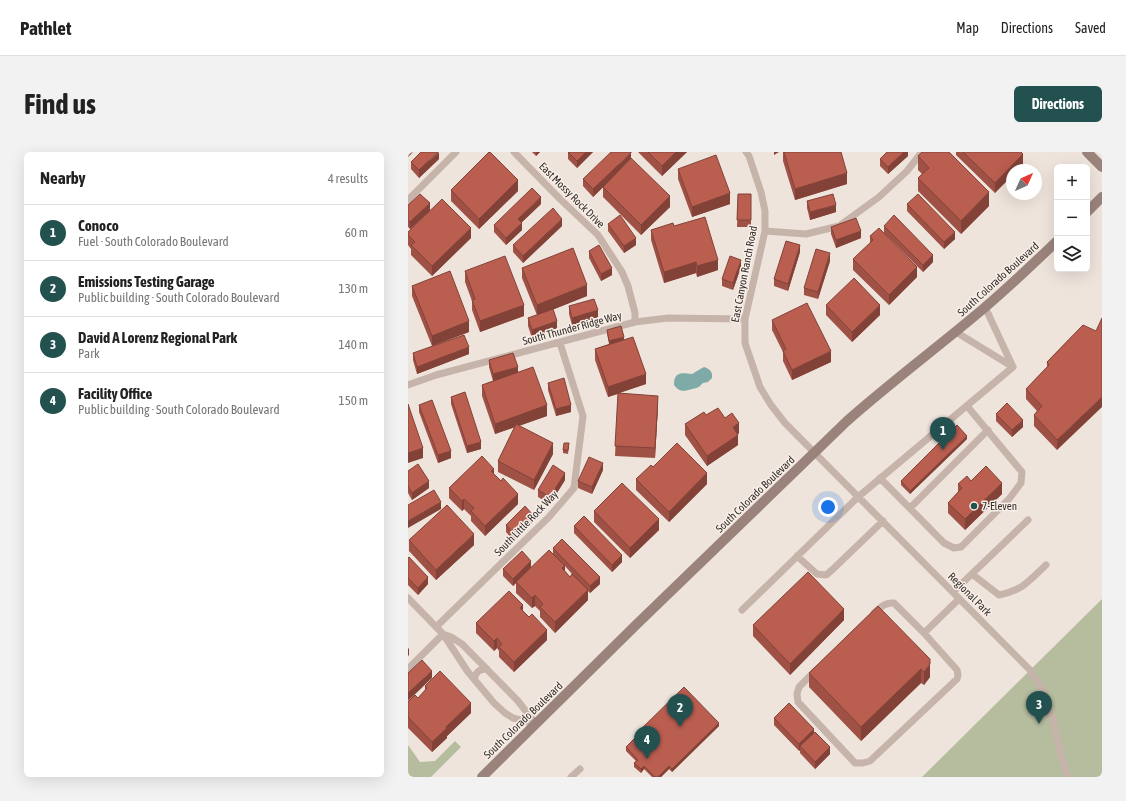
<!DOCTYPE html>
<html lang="en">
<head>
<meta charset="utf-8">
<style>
  body { margin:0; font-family:"Asap Condensed",sans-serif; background:#f2f2f2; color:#222 }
  .controls { position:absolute; right:12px; top:12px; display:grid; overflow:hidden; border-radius:6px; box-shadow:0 4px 16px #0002 }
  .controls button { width:36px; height:36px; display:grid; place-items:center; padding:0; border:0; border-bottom:1px solid #e0e0e0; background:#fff; color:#222; font:20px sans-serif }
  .compass { position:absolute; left:598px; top:12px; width:36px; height:36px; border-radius:50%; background:#fff; box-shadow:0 4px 16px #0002; rotate:45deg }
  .you { position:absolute; left:420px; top:355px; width:14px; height:14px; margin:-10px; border:3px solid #fff; border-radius:50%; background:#1a73e8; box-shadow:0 0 0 6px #1a73e833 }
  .badge { display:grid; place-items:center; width:26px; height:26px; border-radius:50%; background:#225150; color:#fff; font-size:13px; font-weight:700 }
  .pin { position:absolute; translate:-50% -33px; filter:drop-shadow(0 1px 2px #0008) }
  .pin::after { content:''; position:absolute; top:21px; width:14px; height:12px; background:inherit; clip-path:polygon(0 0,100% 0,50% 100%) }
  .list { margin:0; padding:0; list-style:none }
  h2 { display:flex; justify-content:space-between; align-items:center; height:52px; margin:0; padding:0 16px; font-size:17px }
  h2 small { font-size:13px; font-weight:400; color:#767676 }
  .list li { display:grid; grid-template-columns:26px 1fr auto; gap:12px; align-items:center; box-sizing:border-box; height:56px; padding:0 16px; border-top:1px solid #e0e0e0 }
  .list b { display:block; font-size:15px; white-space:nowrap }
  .list p { margin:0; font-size:13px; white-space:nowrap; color:#767676 }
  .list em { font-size:13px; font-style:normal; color:#767676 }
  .icon { flex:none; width:22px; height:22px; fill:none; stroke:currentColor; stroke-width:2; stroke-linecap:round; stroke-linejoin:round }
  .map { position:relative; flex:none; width:694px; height:625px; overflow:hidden; border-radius:6px }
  header { display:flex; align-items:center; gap:24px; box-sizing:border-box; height:56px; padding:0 20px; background:#fff; border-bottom:1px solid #e0e0e0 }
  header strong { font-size:19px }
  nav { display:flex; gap:22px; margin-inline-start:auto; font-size:14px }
  .intro { display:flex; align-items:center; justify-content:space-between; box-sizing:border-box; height:96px; padding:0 24px }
  h1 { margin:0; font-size:28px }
  .button { padding:10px 18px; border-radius:6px; background:#225150; color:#fff; font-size:14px; font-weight:700 }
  main { display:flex; gap:24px; padding:0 24px }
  aside { flex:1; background:#fff; border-radius:6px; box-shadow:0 4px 16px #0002 }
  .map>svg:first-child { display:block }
</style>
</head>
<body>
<header>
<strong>Pathlet</strong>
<nav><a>Map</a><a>Directions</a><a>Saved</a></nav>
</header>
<div class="intro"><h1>Find us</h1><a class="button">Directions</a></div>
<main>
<aside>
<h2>Nearby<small>4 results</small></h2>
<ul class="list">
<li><span class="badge">1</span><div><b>Conoco</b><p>Fuel · South Colorado Boulevard</p></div><em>60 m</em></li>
<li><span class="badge">2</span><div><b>Emissions Testing Garage</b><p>Public building · South Colorado Boulevard</p></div><em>130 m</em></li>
<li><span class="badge">3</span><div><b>David A Lorenz Regional Park</b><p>Park</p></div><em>140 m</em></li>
<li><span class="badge">4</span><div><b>Facility Office</b><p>Public building · South Colorado Boulevard</p></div><em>150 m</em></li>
</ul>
</aside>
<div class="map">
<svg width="694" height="625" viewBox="0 0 694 625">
  <rect width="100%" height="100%" fill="#efe4dc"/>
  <path fill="#b6bd9e" d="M694 447V625H514Z
    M47 589 53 595 23 625H0V593L12 610 27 609Z"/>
  <path fill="#7eaaa7" d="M296 215C302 217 305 220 304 226L300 230 295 231C291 235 290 236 284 237 276 239 272 241 266 233 266 219 274 221 284 222L294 216Z"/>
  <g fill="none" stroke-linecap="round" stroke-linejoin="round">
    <path stroke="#c6b3a9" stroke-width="7" d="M106 0 152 47 190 83 214 120 220 134 227 161V170
      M338 0 341 4 353 40 357 59V79L337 167V191L352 235 363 253 377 271 622 518 635 539 645 568 653 603 660 625
      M0 48 48 0
      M357 79 398 82 431 74 471 45 499 19 514 0
      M577 155 605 215
      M548 180 605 215
      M0 233 28 223 227 170 260 166 337 167
      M472 326 536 391 546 396 553 395 601 347 613 331 614 320 559 254
      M502 356 580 278
      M389 404 409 422 418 423 424 418 475 369
      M564 422 591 443C615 438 621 429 638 413
      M545 440 620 368
      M0 446 35 482 60 520 86 551 97 561 105 566 128 572
      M334 458 450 345 605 215
      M466 461C472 456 477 450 486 451L516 481 551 447
      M28 475 141 365 166 336 175 264 152 191
      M35 482 43 485 54 492 110 549 128 572
      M0 517 35 482
      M407 519 391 535 389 542 390 550 447 611H455L462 609 549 527 550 523 549 518 516 481
      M66 527C68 520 71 517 79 517
      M163 625 172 617"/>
    <path stroke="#9a837b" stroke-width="10" d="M679 0 694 15
      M679 60 694 45
      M74 625 230 471 439 269C483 230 530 195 575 157 601 135 625 112 649 89"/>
  </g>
  <path fill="#a05145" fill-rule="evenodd" d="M124 0H132L128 4Z
    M160 0H185L169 16 160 7Z
    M230 0H279L254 24Z
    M375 0H433L439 32 387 48 375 9Z
    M500 0V4L480 22 472 14V7Z
    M548 0H613L615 13 610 18H604L587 41 548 3Z
    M510 4 581 54 553 82 510 39V26L514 22 510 18Z
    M31 7 11 26 3 17V10Z
    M223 7 262 55 233 83 195 45V35L185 45 175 34V27Z
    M270 17 322 52 284 65 270 27Z
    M43 38 110 39 71 77 43 49Z
    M330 42H343V75H329Z
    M399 49 428 60 402 68 399 56Z
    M133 52 114 70V78L98 93 86 80V73Z
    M499 52 547 87 536 97 499 59Z
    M0 53 22 59 2 77 0 75Z
    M200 72 228 93 216 101 200 79Z
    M154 74 115 111 105 100V93Z
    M266 74 310 118 289 125 288 121 256 131 243 88V78Z
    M476 74 525 110 515 120 476 81Z
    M423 75 453 86 428 96 423 82Z
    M0 80 63 86 24 124 3 103V97L0 93Z
    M462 84 509 125 481 153 445 118V107L462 91Z
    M181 99 204 123 193 129 181 106Z
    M392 100 380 139 366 134V127Z
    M422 109 410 147 396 143V136Z
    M333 115 325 138 314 134V127Z
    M114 116 179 144 141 159 149 176 124 186 120 174V166L129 163 114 126Z
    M57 119 116 164 72 180 64 158V149L57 130Z
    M4 134 61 180 24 194 4 144Z
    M418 153 472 163 444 190 418 163Z
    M161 154 190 165 164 173 161 162Z
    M364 168 423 210 384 228 375 209V200L364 178Z
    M675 173 649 298 626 274V263L629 259 618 247V237L639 215V210Z
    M199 178 216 188 238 232 210 241 250 254 247 306 207 304 210 242 200 245 187 208V197L201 192 199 181Z
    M5 201 61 202 9 222 5 208Z
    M81 208 110 220 139 264 111 274 145 302 126 338 90 320V309L107 275 87 282 74 244V233L85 229 81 215Z
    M140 231 163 260 148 264 140 238Z
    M43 245 73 297 59 301 43 252Z
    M11 253 43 306 30 311 11 260Z
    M588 262 615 275 604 285 588 269Z
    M298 263 317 266 331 281 330 282V293L299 314 277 283V272Z
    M559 287 502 342 493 333V329Z
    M161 295 160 302 155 301V298Z
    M245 315 299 332 261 370 228 338V327Z
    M195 318 184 342 170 336V329Z
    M0 319 21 336 4 348 0 341Z
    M86 322 110 352 77 384 63 369V364L56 357 54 359 41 346V336Z
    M157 328 142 352 130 345V338Z
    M563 329 594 342 557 378 540 361V351L550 340V332Z
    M186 359 251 378 222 406 186 370Z
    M125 370 106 389 98 380V373Z
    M166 374 214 410 204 420 166 381Z
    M1 388 66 393 28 428 1 399Z
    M145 396 192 432 182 441 180 439V448L147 481 132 465V459L127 454 124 456 108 441V430L119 420 105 434 95 424V417L123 416 145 402ZM157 414 164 422 162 425 157 419Z
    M0 406 20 432 10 443 0 433Z
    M470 454 522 525 516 533 513 531 453 589 401 535V521Z
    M115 459 139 488 106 520 91 505V499L89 496 86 499 68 481V471Z
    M436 468 382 523 345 484V473Z
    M17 534 63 561 39 584V586L24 600 0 576V550L10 546 17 539Z
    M366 566 406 581 422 602 407 617 392 601V598L391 599 366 573Z
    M311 574 264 620 261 617 253 625H244L236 617 233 621 226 615V611L228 609 218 599V595L229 585V581Z"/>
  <path fill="#824238" d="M0 0H5L0 5Z
    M31 0V7L11 26V18Z
    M128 0H132L128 4Z
    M178 0H185L169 16V9Z
    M268 0H279L254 24V14Z
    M366 0H371L366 3Z
    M496 0H500V4L480 22V15Z
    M223 1V8L185 45V37Z
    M615 2V13L610 18H604V24L587 41V31Z
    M439 21V32L387 48V37Z
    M110 28V39L71 77V67Z
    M581 40V54L553 82V69Z
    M322 41V52L284 65V55Z
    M262 44V55L233 83V73Z
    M133 45V52L110 74V67Z
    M22 51V59L2 77V70Z
    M428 53V60L402 68V60Z
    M154 67V74L115 111V104Z
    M114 71V78L98 93V86Z
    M63 76V86L24 124V114Z
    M453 79V86L428 96V88Z
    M547 80V87L536 97V90Z
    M228 86V93L216 101V94Z
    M392 93V100L380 139V132Z
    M422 101V109L410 147V140Z
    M525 103V110L515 120V113Z
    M310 108V118L289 125V114Z
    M333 108V115L325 138V131Z
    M288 110V121L256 131V120Z
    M509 115V125L481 153V143Z
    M204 116V123L193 129V122Z
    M179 133V144L129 164V153Z
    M116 153V164L72 180V169Z
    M472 153V163L444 190V180Z
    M190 158V165L164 173V166Z
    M61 169V180L24 194V184Z
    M149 169V176L124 186V178Z
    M216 185V189L201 192V189Z
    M61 195V202L9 222V215Z
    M423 199V210L384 228V218Z
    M110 215V222L85 229V222Z
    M238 222V232L200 245V235Z
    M250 244V254L247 306V296Z
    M694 245V255L649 298V288Z
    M139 253V264L87 282V272Z
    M163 253V260L148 264V257Z
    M615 268V275L604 285V278Z
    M331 271V281L325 286V275Z
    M330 283V293L299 314V304Z
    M559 284V287L502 342V339Z
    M73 290V297L59 301V294Z
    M145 291V302L126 338V328Z
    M15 296V306L0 311V301Z
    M43 299V306L30 311V303Z
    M195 311V318L184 342V335Z
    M86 317V327L83 319Z
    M157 321V328L142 352V345Z
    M299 321V332L261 370V360Z
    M21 329V336L4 348V341Z
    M594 331V342L557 378V367Z
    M110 342V352L77 384V374Z
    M56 347V357L54 359V349Z
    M33 350V357L0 376V369Z
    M125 363V370L106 389V382Z
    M251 367V378L222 406V396Z
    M66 382V393L28 428V418Z
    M214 403V410L204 420V413Z
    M123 409V416L105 434V427Z
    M157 414V424L154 416Z
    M20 425V432L10 443V436Z
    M192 425V432L182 441V434Z
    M180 438V448L147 481V470Z
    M127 443V454L124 456V446Z
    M115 453V463L112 456Z
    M436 457V468L382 523V512Z
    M139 478V488L106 520V510Z
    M89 486V496L86 499V489Z
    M1 496V503L0 504V497Z
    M522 512V525L516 533V520Z
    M513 517V531L453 589V575Z
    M24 519V526L0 549V541Z
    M63 551V561L39 584V586L24 600V590L38 575Z
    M311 571V574L264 620V617Z
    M406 577V584L392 594V598L391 599V592Z
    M422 595V602L407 617V610Z
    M236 614V617L233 621V617Z
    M261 614V617L253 625H250Z"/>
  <path fill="#ba5e50" stroke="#824238" d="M13 0H30L11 18 3 10Z
    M81 0H82L110 28 71 67 43 38Z
    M160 0H178L169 9Z
    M203 0H223V1L185 37 175 27Z
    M240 0H268L254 14Z
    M376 0H433L439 21 387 37Z
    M479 0H496L480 15 472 7Z
    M514 0H541L581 40 553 69 510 26 521 16 510 4Z
    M555 0H613L615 2 587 31Z
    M308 3 322 41 284 55 270 17Z
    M223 6 262 44 233 73 195 35Z
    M124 36 133 45 110 67 114 71 98 86 86 73Z
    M12 42 22 51 2 70 0 68V53Z
    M330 42H343V68H329Z
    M425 42 428 53 402 60 399 49Z
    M510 42 547 80 536 90 499 52Z
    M34 47 63 76 24 114 3 93 7 90 0 83V80Z
    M145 56 154 67 115 104 105 93Z
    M212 63 228 86 216 94 200 72Z
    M486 63 525 103 515 113 476 74Z
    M297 65 310 108 289 114 288 110 256 120 243 78 265 71 266 74Z
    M448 66 453 79 428 88 423 75Z
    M471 76 509 115 481 143 445 107 465 88 462 84Z
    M378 89 392 93 380 132 366 127Z
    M191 93 204 116 193 122 181 99Z
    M165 96 179 133 129 153 114 116Z
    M408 97 422 101 410 140 396 136Z
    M97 104 116 153 72 169 64 148 67 147 57 119Z
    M322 104 333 108 325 131 314 127Z
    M42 119 61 169 24 184 4 134Z
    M446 126 472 153 444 180 418 153Z
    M186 147 190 158 164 166 161 154Z
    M399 151 423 199 384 218 375 199 378 197 364 168Z
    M145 157 149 169 124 178 120 166Z
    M694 166V245L649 288 626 263 634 254 618 237 641 213 639 210 675 173 688 179Z
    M213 174 216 185 201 189 199 178Z
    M56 183 61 195 9 215 5 201Z
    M225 185 238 222 200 235 187 197Z
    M105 201 110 215 85 222 81 208Z
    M125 215 139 253 87 272 74 233Z
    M156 226 163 253 148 257 140 231Z
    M57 240 73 290 59 294 43 245Z
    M210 241 250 244 247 296 207 294Z
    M24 248 43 299 30 303 11 253Z
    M599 251 615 268 604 278 588 262Z
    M0 252 15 296 0 301Z
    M310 256 317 266 324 261 331 271 325 275 330 283 299 304 277 272 296 260 298 263Z
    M108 272 145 291 126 328 90 309Z
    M549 273 559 284 502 339 493 329Z
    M156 291H161L160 298H155Z
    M269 291 299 321 261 360 228 327 243 313 245 315Z
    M74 304 86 317 83 319 93 329 95 326 110 342 77 374 63 359 66 356 56 347 54 349 41 336Z
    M181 305 195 311 184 335 170 329Z
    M10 312 21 329 4 341 0 334V319Z
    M145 313 157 321 142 345 130 338Z
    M578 314 594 331 557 367 540 351 554 336 550 332 559 324 563 329Z
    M214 331 251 367 222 396 186 359Z
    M26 338 33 350 0 369V353Z
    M39 353 66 382 28 418 1 388Z
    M117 354 125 363 106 382 98 373Z
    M176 364 214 403 204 413 166 374Z
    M154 387 192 425 182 434 145 396Z
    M141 398 157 414 154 416 162 425 164 422 180 438 147 470 132 455 135 452 127 443 124 446 108 430Z
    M114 399 123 409 105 427 95 417Z
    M1 405 20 425 10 436 0 426V406Z
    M400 420 436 457 382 512 345 473Z
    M101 439 115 453 112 456 121 465 124 462 139 478 106 510 91 495 94 492 89 486 86 489 68 471Z
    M470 454 522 507V512L516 520 513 517 453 575 401 521Z
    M14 508 24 519 0 541V521Z
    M32 519 63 551 38 575 39 576 24 590 0 565V550L7 543 10 546 19 536 17 534Z
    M276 535 311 571 264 617 261 614 250 625H247L236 614 233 617 226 611 230 608 218 595 230 583 229 581Z
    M381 551 406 577 391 592 366 566Z
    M407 580 422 595 407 610 392 594Z"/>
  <circle fill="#225150" stroke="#f7efe8" stroke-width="1.5" cx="566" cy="354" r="4"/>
  <g text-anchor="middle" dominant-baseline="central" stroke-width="3" stroke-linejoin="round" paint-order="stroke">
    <g font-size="11" fill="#342b28" stroke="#f7efe8">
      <text transform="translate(164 43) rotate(45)">East Mossy Rock Drive</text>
      <text transform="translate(336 122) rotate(-79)">East Canyon Ranch Road</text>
      <text transform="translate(590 127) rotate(-42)">South Colorado Boulevard</text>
      <text transform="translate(164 176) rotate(-15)">South Thunder Ridge Way</text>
      <text transform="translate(347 342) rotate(-44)">South Colorado Boulevard</text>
      <text transform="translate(118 371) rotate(-46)">South Little Rock Way</text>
      <text transform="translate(562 442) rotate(45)">Regional Park</text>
      <text transform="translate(115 568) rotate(-44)">South Colorado Boulevard</text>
    </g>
    <g font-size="11" fill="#342b28" stroke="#f7efe8" text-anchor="start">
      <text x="574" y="354">7-Eleven</text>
    </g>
  </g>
</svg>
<div class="controls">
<button>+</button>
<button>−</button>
<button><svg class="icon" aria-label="layers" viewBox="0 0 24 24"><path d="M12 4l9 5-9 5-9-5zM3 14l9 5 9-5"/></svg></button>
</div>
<svg class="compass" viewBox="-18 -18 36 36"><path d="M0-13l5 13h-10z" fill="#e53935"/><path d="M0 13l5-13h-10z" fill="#767676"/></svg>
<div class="you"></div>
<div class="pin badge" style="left:535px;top:298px">1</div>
<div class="pin badge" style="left:272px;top:575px">2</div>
<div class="pin badge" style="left:631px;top:572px">3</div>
<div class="pin badge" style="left:239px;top:607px">4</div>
</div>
</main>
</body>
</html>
